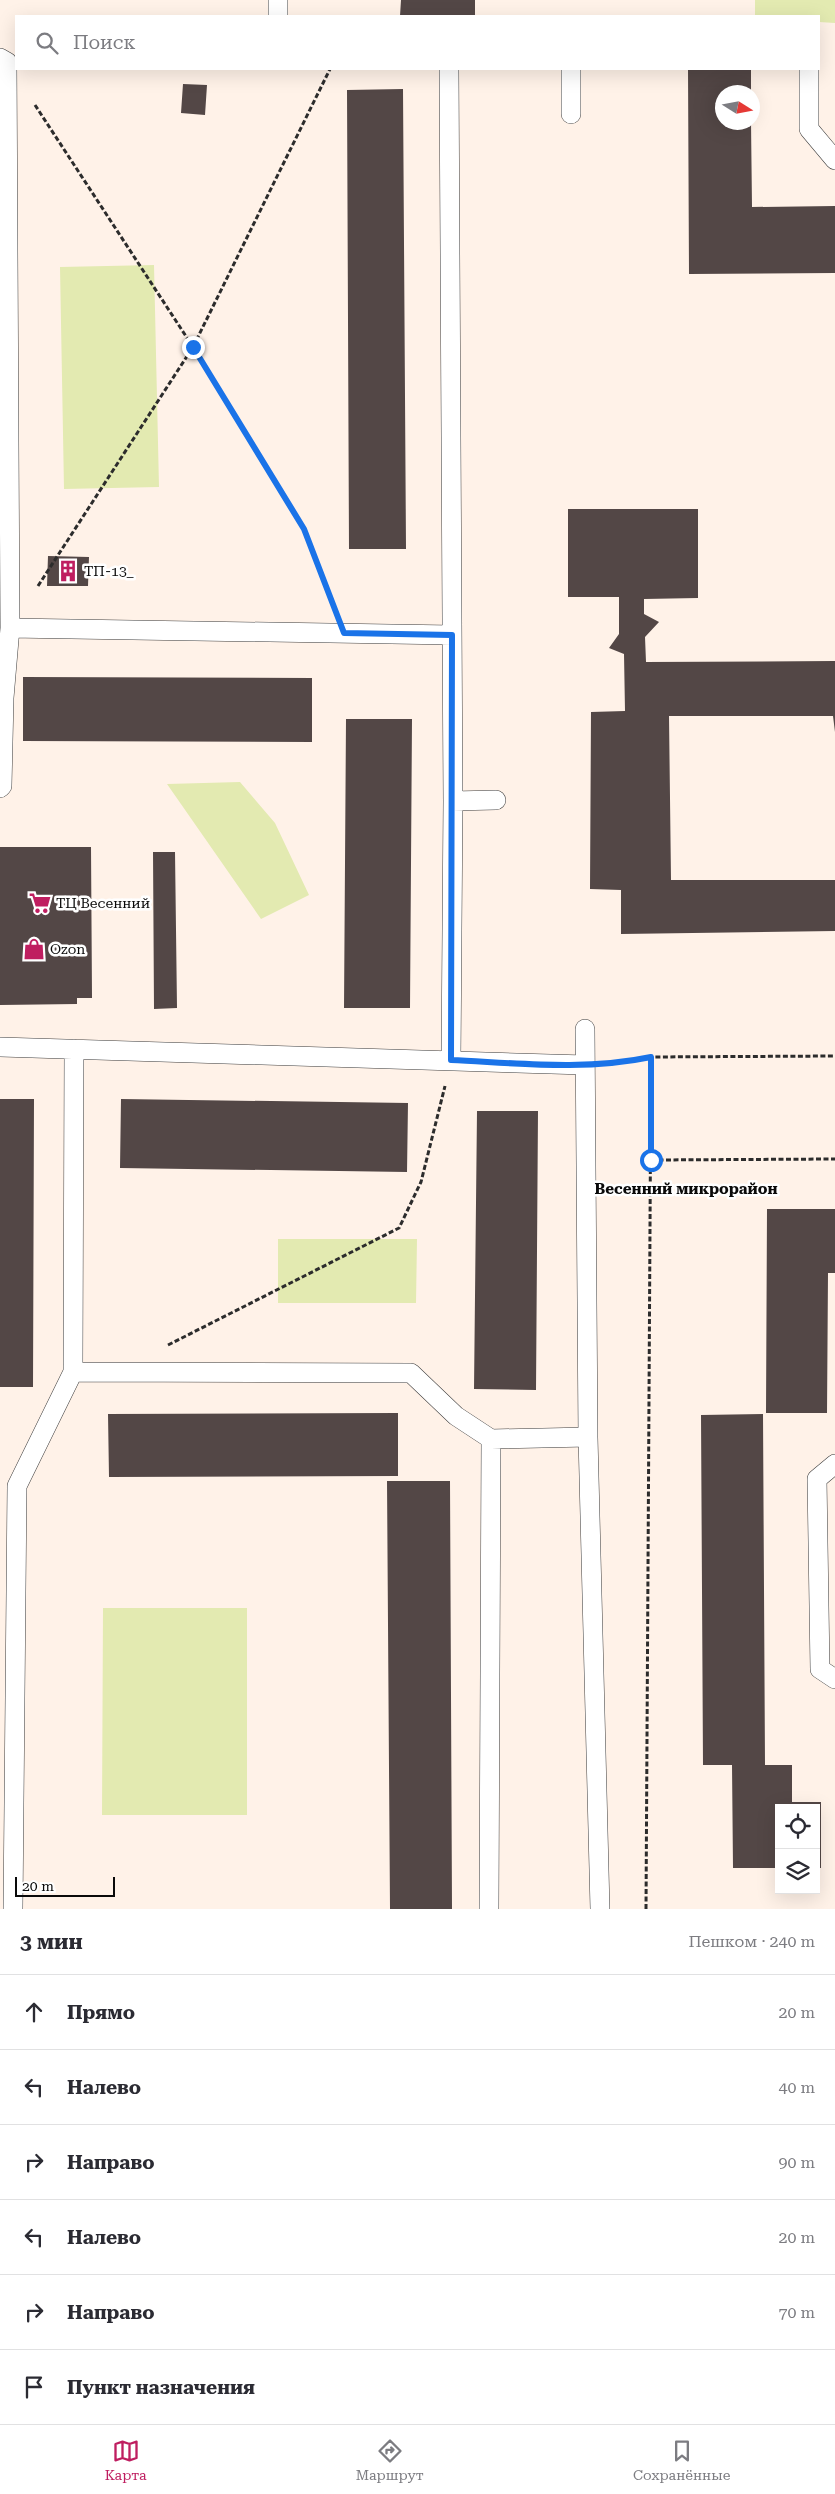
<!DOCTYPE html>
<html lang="ru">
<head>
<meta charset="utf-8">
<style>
  body { margin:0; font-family:"Roboto Serif",serif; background:#f2f2f3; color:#2b2b33 }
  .controls { position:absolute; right:15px; bottom:15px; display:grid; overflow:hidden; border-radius:0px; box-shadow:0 5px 20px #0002 }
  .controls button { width:45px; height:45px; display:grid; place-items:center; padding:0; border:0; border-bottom:1px solid #e1e1e2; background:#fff; color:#2b2b33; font:25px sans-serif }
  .compass { position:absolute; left:715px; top:85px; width:45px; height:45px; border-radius:50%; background:#fff; box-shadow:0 5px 20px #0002; rotate:101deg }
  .scale { position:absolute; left:15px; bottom:12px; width:100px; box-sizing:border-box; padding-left:5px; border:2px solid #0a0a0a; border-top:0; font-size:14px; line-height:18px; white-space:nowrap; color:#0a0a0a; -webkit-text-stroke:4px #fff; paint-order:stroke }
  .stop { position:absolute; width:15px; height:15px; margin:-11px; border:4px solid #1a73e8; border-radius:50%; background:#fff }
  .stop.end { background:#1a73e8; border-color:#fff; box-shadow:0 1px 5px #0008 }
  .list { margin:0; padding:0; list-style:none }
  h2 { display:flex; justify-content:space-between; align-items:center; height:65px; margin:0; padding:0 20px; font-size:21px }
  h2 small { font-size:16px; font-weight:400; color:#7c7c81 }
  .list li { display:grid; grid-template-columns:32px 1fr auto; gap:15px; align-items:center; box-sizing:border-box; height:75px; padding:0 20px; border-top:1px solid #e1e1e2 }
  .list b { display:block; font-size:19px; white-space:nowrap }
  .list em { font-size:16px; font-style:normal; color:#7c7c81 }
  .icon { flex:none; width:28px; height:28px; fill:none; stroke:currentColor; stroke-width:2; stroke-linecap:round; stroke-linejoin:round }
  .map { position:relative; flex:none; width:835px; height:1909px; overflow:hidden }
  .search { position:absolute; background:#fff; box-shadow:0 5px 20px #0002; left:15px; right:15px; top:15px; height:55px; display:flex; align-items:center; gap:12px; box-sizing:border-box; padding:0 18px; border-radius:0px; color:#7c7c81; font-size:19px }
  .sheet { height:515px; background:#fff }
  nav { display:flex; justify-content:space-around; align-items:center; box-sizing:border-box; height:70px; border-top:1px solid #e1e1e2; background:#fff; font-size:14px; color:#7c7c81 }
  nav a { display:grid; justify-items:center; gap:2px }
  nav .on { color:#bf1e60 }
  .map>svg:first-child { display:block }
</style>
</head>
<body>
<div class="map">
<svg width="835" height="1909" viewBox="0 0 835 1909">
  <rect width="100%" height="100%" fill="#fff2e8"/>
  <path fill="#e3eab1" d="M755 0H835V23L819 22V16H755Z
    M154 265 159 487 64 489 60 267Z
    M240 782 275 823 309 895 261 919 167 784Z
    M278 1239H417L416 1303H278Z
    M103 1608H247V1815H102Z"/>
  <path fill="#534746" d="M401 0H475V16H400Z
    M688 69H751V92H722V122H751L752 207 835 206V273L689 274Z
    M183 84 207 85 205 115 181 113Z
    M403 89 406 549H349L347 90Z
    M568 509H698V598L644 599V614L659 622 645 637 646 662 835 661V732L833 716H669L671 880H835V931L621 934V890L590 889 591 712 625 711 624 654 609 648 619 634V597H568Z
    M48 556 89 557 88 586H47Z
    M23 677 312 678V742L23 741Z
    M346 719H412L410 1008H344Z
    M0 847H91L92 998H77V1004L0 1005Z
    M153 852H175L177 1008 154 1009Z
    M0 1099H34L33 1387H0Z
    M121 1099 408 1103 407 1172 120 1168Z
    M477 1111H538L536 1390 474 1389Z
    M767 1209H835V1273H828L827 1413H766Z
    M398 1413V1476L109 1477 108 1414Z
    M763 1414 765 1765H792V1802H821V1868H816V1808H779V1868H733L732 1765H703L701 1415Z
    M387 1481H450L452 1909H390Z"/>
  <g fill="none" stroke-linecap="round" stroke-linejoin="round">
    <g stroke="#3d3d3d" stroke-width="20">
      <path id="service" d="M278 16V0
        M0 58 7 62 10 628 4 698 2 786 0 788
        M449 69 453 801 451 1060
        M571 69V114
        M809 69V129L835 160
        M10 628 452 635
        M453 801 496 800
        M585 1029 588 1437 600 1909
        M0 1047 585 1065
        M74 1049 73 1372 411 1373 456 1416 491 1439 588 1437
        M835 1464 817 1479 820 1669 835 1679
        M13 1909 17 1486 73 1372
        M489 1909 491 1439"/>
    </g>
    <path stroke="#2c2c2c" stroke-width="3" stroke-dasharray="5 2.5" stroke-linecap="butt" d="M35 105 193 347 304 529 334 607
      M38 586 193 347 330 69
      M611 1064 651 1057 835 1056
      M651 1160 835 1159
      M168 1345 399 1228 421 1182 445 1086
      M646 1909 651 1057"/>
    <use href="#service" stroke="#fff" stroke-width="19"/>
  </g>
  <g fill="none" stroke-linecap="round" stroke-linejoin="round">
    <path stroke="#1a73e8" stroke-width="6" d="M193 347 304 529 344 633 452 635 451 1060C517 1063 585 1071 651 1057V1160"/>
  </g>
  <defs>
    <g id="building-bare" transform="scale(1.725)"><path d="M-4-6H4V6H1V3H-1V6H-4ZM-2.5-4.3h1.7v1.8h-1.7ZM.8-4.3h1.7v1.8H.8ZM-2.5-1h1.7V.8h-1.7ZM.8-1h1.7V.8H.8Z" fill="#bf1e60" stroke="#fff" stroke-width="2.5" paint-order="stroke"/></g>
    <g id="supermarket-bare" transform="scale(1.725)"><path d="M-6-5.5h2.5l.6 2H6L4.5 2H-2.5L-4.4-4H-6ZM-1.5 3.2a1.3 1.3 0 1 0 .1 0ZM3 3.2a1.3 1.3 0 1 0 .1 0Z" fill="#bf1e60" stroke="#fff" stroke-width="2.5" paint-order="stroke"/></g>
    <g id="shop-bare" transform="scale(1.725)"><path d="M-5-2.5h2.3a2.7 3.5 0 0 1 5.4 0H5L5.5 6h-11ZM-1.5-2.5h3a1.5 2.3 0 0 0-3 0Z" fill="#bf1e60" stroke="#fff" stroke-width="2.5" paint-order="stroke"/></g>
  </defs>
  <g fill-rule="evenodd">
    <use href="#building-bare" x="68" y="571"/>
    <use href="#supermarket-bare" x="40" y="903"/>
    <use href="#shop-bare" x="34" y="949"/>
  </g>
  <g text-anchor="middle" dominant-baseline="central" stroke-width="5" stroke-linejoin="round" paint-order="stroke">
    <g font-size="14" fill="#0a0a0a" stroke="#fff" text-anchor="start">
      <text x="84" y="571">ТП-13_</text>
      <text x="56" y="903">ТЦ Весенний</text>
      <text x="50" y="949">Ozon</text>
    </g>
    <g font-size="15" font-weight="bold" fill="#0a0a0a" stroke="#fff">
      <text x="686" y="1189">Весенний микрорайон</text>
    </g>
  </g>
</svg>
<div class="controls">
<button><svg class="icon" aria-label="locate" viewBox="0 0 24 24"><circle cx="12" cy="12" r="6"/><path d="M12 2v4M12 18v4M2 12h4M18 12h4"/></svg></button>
<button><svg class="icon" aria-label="layers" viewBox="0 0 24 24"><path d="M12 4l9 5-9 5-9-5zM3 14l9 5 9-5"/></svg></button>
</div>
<svg class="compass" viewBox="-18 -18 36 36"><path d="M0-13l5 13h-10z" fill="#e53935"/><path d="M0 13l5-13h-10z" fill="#7c7c81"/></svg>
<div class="scale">20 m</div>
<div class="stop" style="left:651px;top:1160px"></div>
<div class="stop end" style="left:193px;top:347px"></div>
<div class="search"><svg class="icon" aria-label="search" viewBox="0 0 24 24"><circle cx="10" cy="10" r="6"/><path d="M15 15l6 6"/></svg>Поиск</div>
</div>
<section class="sheet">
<h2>3 мин<small>Пешком · 240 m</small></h2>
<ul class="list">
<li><svg class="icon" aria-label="ahead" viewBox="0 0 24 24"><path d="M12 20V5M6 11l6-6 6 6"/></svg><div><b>Прямо</b></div><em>20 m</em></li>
<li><svg class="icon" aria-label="left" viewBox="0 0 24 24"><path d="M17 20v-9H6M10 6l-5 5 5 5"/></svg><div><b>Налево</b></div><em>40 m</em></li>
<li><svg class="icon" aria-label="right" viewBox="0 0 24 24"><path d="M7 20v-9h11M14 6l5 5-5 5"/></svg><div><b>Направо</b></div><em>90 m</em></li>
<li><svg class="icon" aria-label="left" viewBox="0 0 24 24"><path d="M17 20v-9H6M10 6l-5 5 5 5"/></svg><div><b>Налево</b></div><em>20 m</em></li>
<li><svg class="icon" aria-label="right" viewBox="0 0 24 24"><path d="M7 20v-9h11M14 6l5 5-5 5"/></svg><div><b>Направо</b></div><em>70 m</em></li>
<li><svg class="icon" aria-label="arrive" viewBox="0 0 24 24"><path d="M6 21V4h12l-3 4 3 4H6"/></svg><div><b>Пункт назначения</b></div></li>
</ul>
</section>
<nav>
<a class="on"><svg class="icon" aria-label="map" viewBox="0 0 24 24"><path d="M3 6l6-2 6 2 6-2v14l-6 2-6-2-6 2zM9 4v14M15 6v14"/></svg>Карта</a>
<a><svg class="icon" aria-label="directions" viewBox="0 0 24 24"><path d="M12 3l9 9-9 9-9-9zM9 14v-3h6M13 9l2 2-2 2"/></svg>Маршрут</a>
<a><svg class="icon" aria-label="saved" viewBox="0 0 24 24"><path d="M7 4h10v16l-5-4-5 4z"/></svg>Сохранённые</a>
</nav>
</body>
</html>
